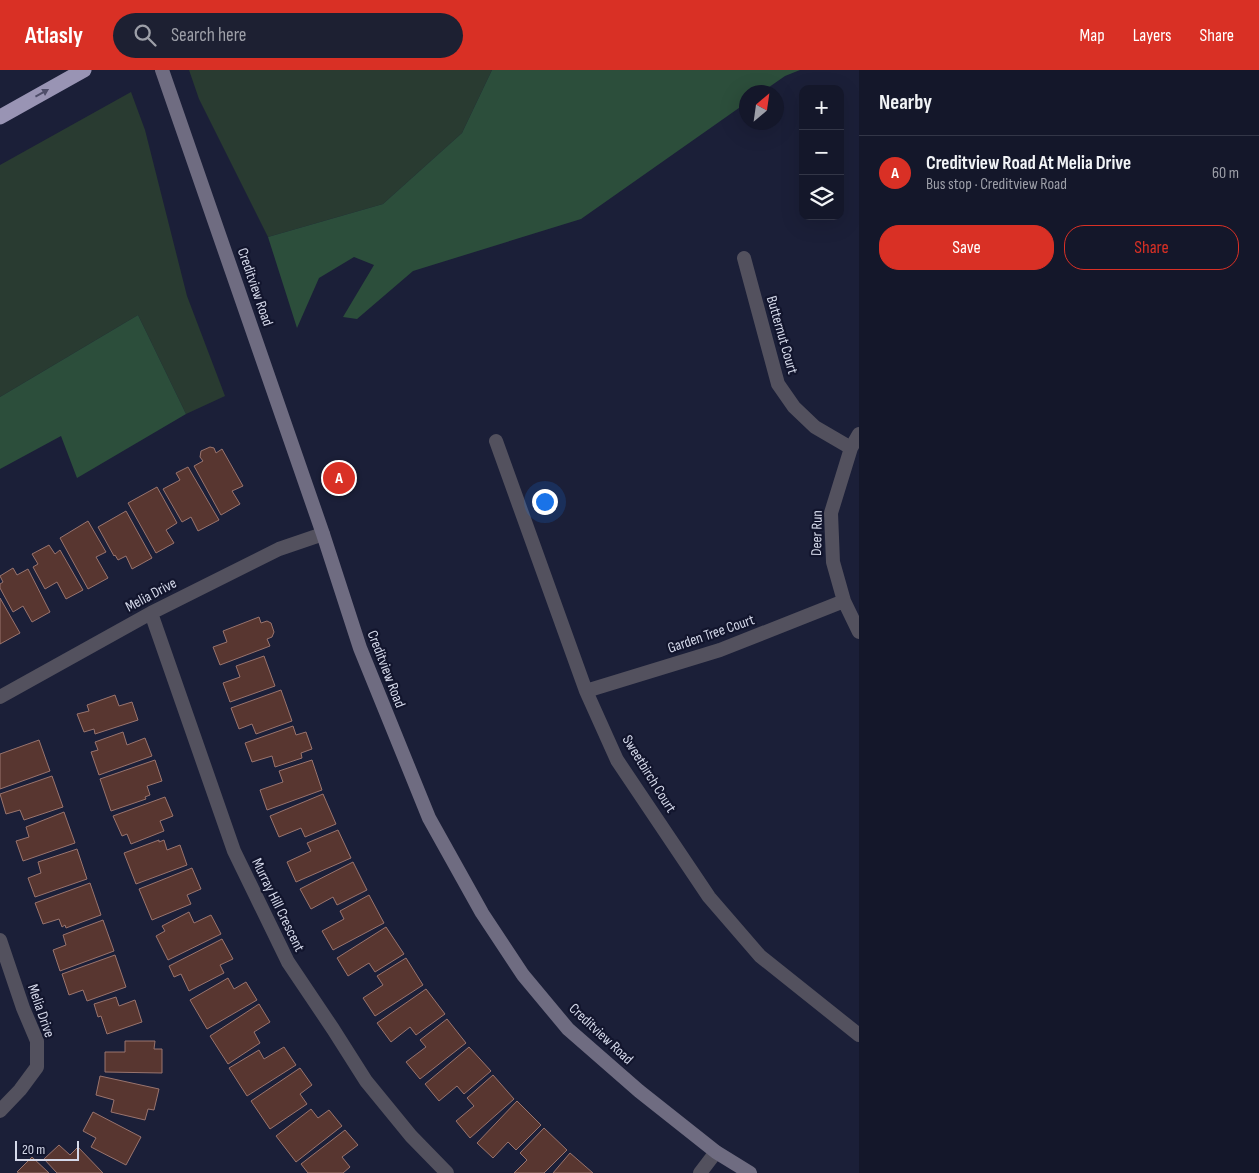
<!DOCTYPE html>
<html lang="en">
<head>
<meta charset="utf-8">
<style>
  body { margin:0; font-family:"Sofia Sans Condensed",sans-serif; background:#1d2032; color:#f1f3f6 }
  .controls { position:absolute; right:15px; top:15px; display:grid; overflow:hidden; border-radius:10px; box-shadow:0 5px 20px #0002 }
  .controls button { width:45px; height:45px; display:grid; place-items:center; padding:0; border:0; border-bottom:1px solid #333647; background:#14172a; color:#f1f3f6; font:25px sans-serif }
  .compass { position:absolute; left:739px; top:15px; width:45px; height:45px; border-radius:50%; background:#14172a; box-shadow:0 5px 20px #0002; rotate:29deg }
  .scale { position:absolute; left:15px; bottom:12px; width:64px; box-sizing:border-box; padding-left:5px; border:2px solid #d5d9ea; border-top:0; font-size:14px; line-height:18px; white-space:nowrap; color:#d5d9ea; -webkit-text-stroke:4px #12152d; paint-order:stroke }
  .you { position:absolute; left:544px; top:431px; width:18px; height:18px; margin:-12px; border:4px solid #fff; border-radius:50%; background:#1a73e8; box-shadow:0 0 0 8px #1a73e833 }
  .badge { display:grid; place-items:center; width:32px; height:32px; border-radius:50%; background:#d93025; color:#fff; font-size:16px; font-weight:700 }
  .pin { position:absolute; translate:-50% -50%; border:2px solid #fff; box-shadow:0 1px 5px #0006 }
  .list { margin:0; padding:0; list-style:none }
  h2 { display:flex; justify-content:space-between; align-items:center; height:65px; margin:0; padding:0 20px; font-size:21px }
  h2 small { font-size:16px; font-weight:400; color:#9d9fa8 }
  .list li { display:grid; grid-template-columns:32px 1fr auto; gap:15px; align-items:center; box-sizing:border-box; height:75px; padding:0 20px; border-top:1px solid #333647 }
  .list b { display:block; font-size:19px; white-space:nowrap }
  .list p { margin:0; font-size:16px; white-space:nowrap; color:#9d9fa8 }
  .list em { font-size:16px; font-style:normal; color:#9d9fa8 }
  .actions { display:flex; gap:10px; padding:15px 20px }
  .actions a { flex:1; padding:11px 0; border:1px solid #d93025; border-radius:20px; text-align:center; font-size:18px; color:#d93025 }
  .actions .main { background:#d93025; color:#fff }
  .icon { flex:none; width:28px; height:28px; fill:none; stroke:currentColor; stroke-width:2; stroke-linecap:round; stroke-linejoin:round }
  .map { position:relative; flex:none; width:859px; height:1103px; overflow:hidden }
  header { display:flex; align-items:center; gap:30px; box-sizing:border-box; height:70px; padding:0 25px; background:#d93025; color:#fff }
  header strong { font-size:24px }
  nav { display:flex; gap:28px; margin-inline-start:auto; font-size:18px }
  .search { width:350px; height:45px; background:#1d2032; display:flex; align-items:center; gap:12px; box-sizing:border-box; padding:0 18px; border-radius:28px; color:#9d9fa8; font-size:19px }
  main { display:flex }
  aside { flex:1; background:#14172a }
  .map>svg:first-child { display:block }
</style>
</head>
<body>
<header>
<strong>Atlasly</strong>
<div class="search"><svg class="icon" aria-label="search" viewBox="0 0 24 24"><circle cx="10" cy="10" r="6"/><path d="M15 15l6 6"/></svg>Search here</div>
<nav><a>Map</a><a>Layers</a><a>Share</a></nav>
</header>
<main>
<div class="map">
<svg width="859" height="1103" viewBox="0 0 859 1103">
  <rect width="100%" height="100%" fill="#1b1f38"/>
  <path fill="#293b31" d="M189 0H492L462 63 383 134 268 167 199 29Z
    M131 22 145 60 187 226 225 326 186 344 138 245 0 327V95Z"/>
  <path fill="#2c4e3b" d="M492 0H800L785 6 762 22H746V33L581 149 413 201 357 249 343 247 374 195 354 187 319 208 297 258 268 167 383 134 462 63Z
    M138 245 186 344 77 408 61 366 0 399V327Z"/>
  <path fill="#583630" stroke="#99746e" d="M210 377 214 378 216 383 222 379 243 416 232 421 240 434 221 445 194 396 203 391 200 387 201 381Z
    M188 397 219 450 198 461 191 447 182 452 163 419 180 410 176 403Z
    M157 417 177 453 166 460 174 473 156 483 128 433Z
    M126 441 152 488 132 499 126 486 118 490 115 485 114 486 98 457Z
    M88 451 106 482 96 487 108 508 88 519 60 468Z
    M49 475 55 484 60 480 83 520 66 529 57 512 45 519 33 497 38 494 32 484Z
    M13 498 17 505 28 499 50 542 32 552 23 536 13 542 0 518V514L3 512 0 506Z
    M0 528 20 563 0 574Z
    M259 547 261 553 267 551 271 553 274 562 272 567 267 569 270 576 220 595 213 577 227 572 223 561Z
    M264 586 275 616 230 632 223 613 240 607 236 596Z
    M281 620 292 651 256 664 252 654 239 659 231 638Z
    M115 625 119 636 132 632 138 650 95 664 94 659 84 662 77 644 89 641 87 635Z
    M293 656 296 665 306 662 312 679 301 683 302 688 275 697 272 686 252 692 245 673Z
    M123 662 127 675 145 668 152 686 99 705 91 682 98 680 95 672Z
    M39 670 50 701 0 719V684Z
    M155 690 162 711 147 716 150 725 145 727 146 729 111 741 100 709Z
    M312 690 322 720 267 740 260 720 283 712 279 701Z
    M52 706 63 737 24 750 20 740 6 744 0 724Z
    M323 724 336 754 305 767 301 758 279 767 270 746Z
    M165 727 173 746 160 751 164 761 131 774 127 764 122 766 113 746Z
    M64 742 75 773 23 791 16 771 29 767 26 757Z
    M338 760 351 788 296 812 287 792 311 781 307 773Z
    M159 770V772L164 770 167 780 180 775 187 795 136 814 124 783Z
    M77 779 87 809 35 827 28 808 41 803 38 792Z
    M353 792 367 820 337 835 333 827 311 839 300 819Z
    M192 798 201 819 187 825 191 834 152 850 139 819Z
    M90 813 101 845 66 858 65 855 62 857 59 849 43 854 35 833Z
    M369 825 384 853 333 880 322 861 344 849 340 841Z
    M189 842 194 853 211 845 221 864 168 890 156 866 165 861 162 856Z
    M103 850 114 881 60 901 53 880 66 875 63 865Z
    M386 857 404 884 375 902 369 893 348 906 337 888Z
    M222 869 233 889 220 895 224 903 189 921 181 904 174 907 169 896Z
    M115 885 126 917 87 931 83 920 69 925 62 904Z
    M406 888 423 915 375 946 363 928 383 915 377 906Z
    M228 908 234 919 246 912 257 930 207 959 190 930Z
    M426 919 445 944 416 965 410 957 391 972 377 953Z
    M116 927 119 936 135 930 142 952 107 964 101 946 98 947 94 934Z
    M259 934 270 952 254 962 260 973 228 994 210 966Z
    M447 949 466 973 420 1009 406 992 426 977 420 970Z
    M125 971H155L154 979H162V1003L105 1002V982H125Z
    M284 977 296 995 247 1026 229 998 259 980 264 989Z
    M469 977 491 1001 464 1024 457 1016 439 1031 425 1014Z
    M300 998 312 1015 300 1024 307 1034 270 1059 251 1031Z
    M493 1005 514 1029 470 1068 456 1051 474 1036 467 1028Z
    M100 1006 159 1019 154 1040 148 1039 145 1050 111 1042 114 1030 96 1025Z
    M517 1031 541 1055 516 1080 508 1072 493 1088 477 1073Z
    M311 1039 318 1048 329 1040 342 1056 296 1092 276 1066Z
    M93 1042 141 1067 126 1095 91 1077 96 1068 83 1061Z
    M544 1058 567 1080 544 1103H514L527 1090 520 1083Z
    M345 1060 358 1075 342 1087 350 1097 343 1103H308L301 1094Z
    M59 1075 70 1085 78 1077 103 1103H57L44 1089Z
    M570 1083 593 1103H553Z
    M32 1087 49 1103H19L17 1102Z"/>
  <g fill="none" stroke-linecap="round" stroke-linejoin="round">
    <path stroke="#53515e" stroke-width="14" d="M744 188 778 314 794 337 815 357 851 378
      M859 364 851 378 831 443 833 492 844 531 859 562
      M496 371 586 621 617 690 709 827 760 886 859 965
      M151 543 234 781 288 892 333 959 366 1011 411 1066 447 1103
      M586 621 720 580 844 531
      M0 627 151 543 279 479 323 464
      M0 870 23 938 37 971V997L20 1020 0 1041
      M700 1103 716 1082"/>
    <path stroke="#6f6c81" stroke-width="14" d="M162 0 323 464 360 578 429 748 482 843 523 905 568 959 639 1021 716 1082 750 1103"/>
    <path stroke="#9994b4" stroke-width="15" d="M0 47 84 0"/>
  </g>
  <defs><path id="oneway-solid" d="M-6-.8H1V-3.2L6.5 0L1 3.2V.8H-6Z" transform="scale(1.25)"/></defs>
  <use fill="#4f4e6a" href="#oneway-solid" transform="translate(42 23) rotate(-29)"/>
  <g text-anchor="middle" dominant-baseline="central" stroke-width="4.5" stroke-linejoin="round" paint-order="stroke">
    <g font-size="15" fill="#d5d9ea" stroke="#12152d">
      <text transform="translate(255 217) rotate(71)">Creditview Road</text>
      <text transform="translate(782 265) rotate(74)">Butternut Court</text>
      <text transform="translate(817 463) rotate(-89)">Deer Run</text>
      <text transform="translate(151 525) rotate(-28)">Melia Drive</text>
      <text transform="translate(711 564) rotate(-19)">Garden Tree Court</text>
      <text transform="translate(386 599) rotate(69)">Creditview Road</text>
      <text transform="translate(649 704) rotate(58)">Sweetbirch Court</text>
      <text transform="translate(278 835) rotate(64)">Murray Hill Crescent</text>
      <text transform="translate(41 941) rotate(71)">Melia Drive</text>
      <text transform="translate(601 964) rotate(43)">Creditview Road</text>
    </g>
  </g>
</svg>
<div class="controls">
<button>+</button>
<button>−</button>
<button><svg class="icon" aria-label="layers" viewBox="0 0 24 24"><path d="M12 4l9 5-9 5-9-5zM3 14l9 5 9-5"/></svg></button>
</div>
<svg class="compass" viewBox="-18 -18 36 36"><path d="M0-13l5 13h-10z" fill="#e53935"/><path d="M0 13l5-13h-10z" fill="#9d9fa8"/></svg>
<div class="scale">20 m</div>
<div class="you"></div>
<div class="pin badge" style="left:339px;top:408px">A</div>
</div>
<aside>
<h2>Nearby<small></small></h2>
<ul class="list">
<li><span class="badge">A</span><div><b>Creditview Road At Melia Drive</b><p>Bus stop · Creditview Road</p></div><em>60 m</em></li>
</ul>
<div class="actions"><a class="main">Save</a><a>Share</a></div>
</aside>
</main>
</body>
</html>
